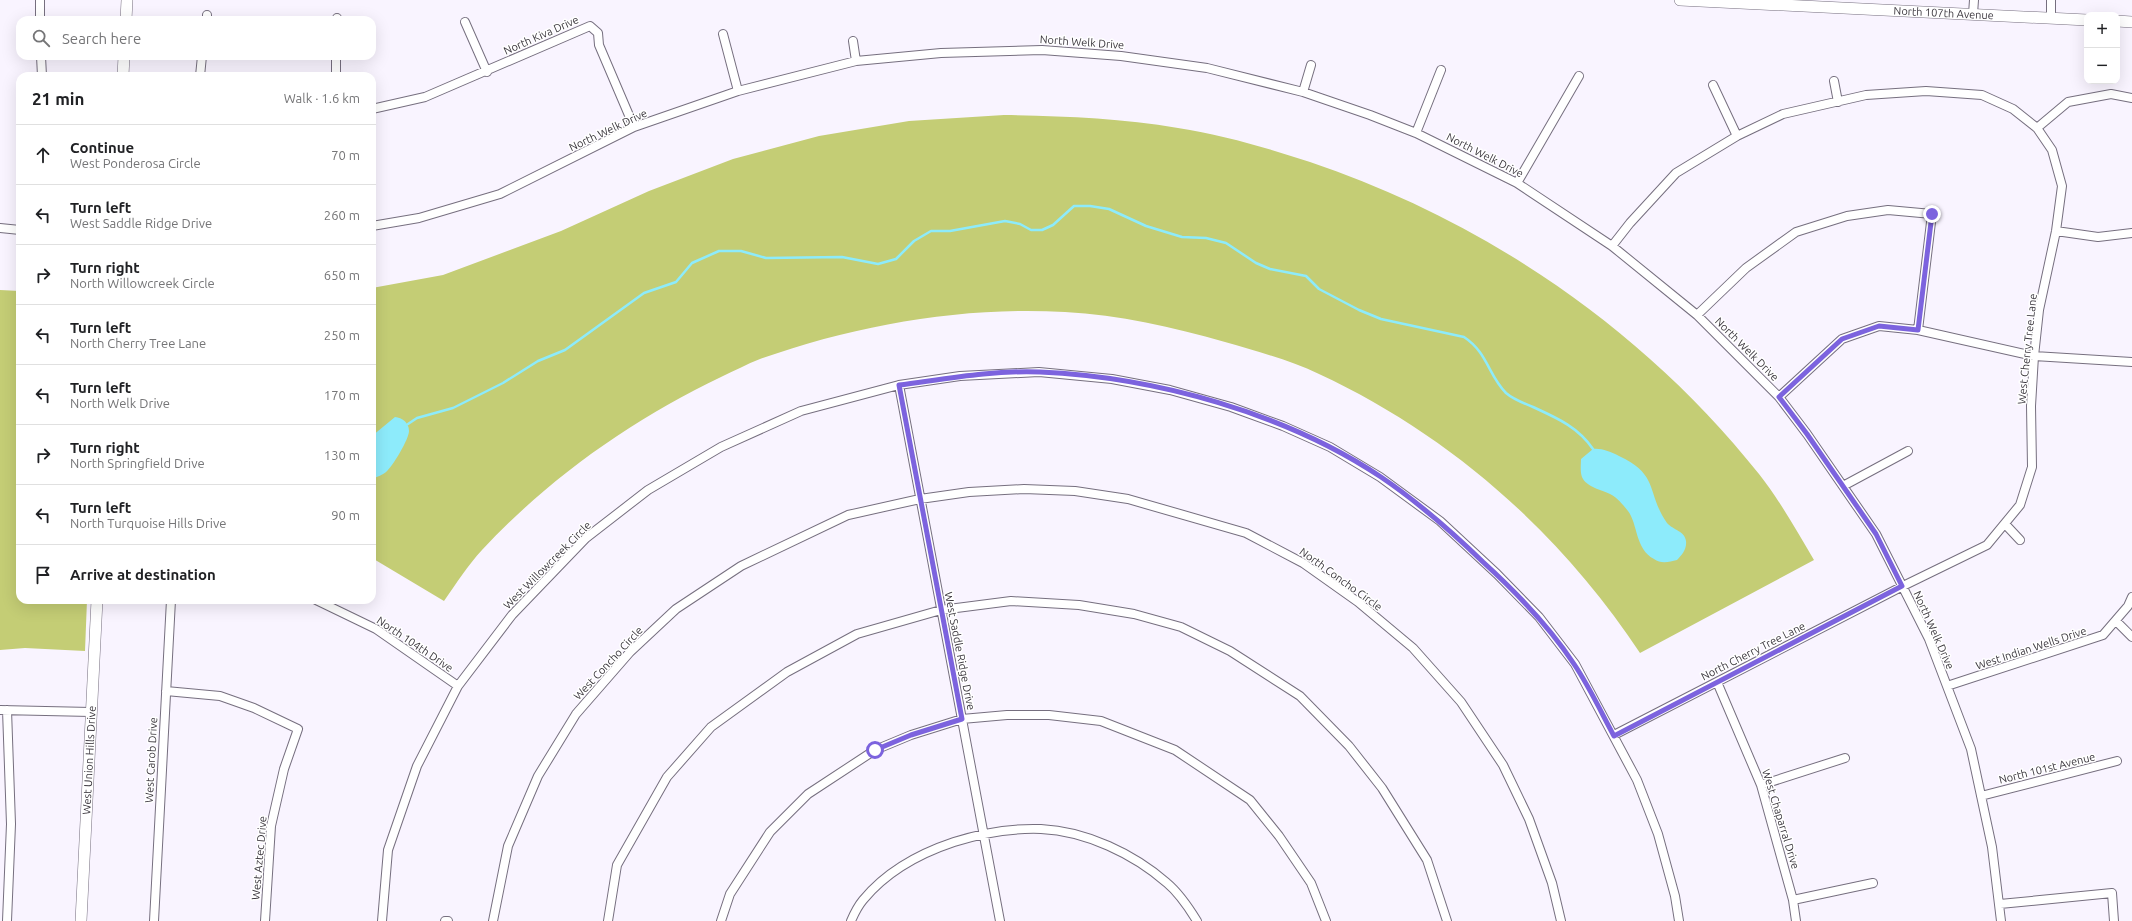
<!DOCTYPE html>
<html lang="en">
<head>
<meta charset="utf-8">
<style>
  body { margin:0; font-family:Ubuntu,sans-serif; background:#f6f6f6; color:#202124 }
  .controls { position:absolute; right:12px; top:12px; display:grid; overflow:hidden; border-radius:8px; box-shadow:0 4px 16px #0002 }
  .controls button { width:36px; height:36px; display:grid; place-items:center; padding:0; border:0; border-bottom:1px solid #e0e0e0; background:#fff; color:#202124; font:20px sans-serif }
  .stop { position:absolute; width:12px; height:12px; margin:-9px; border:3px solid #7c63de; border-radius:50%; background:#fff }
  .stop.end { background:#7c63de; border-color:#fff; box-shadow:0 1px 4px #0008 }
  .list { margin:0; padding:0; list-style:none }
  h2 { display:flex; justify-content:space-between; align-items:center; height:52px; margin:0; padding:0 16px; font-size:17px }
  h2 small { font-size:13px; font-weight:400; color:#757577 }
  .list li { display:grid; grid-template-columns:26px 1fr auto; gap:12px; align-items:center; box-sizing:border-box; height:60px; padding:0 16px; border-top:1px solid #e0e0e0 }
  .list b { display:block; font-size:15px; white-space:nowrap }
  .list p { margin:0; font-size:13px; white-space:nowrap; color:#757577 }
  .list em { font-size:13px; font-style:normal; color:#757577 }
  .icon { flex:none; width:22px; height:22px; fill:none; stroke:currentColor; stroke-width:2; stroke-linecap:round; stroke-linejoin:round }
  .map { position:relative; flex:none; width:2132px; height:921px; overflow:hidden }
  .search { position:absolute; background:#fff; box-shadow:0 4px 16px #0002; left:16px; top:16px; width:360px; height:44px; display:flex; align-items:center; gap:10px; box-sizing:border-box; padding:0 14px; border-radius:12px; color:#757577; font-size:15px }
  .panel { position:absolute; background:#fff; box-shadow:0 4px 16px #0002; left:16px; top:72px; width:360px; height:532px; border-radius:12px }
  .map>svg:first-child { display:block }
</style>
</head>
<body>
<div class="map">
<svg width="2132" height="921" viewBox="0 0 2132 921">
  <rect width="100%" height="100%" fill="#f9f4ff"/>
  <path fill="#c4cd75" d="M1004 115C1062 116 1120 118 1178 128 1223 135 1267 148 1310 162 1485 221 1644 329 1759 474 1780 501 1797 531 1814 560L1640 653C1560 532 1450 435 1319 374 1289 360 1256 351 1225 342 1173 327 1119 315 1065 312 963 306 856 325 760 359 747 364 734 371 721 377 633 419 549 478 482 550 468 565 456 584 444 601L372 558V288L443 275 561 231 649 191 733 159 819 136 909 121Z
    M0 290 20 291V600H87L85 651 25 648 0 650Z"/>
  <path fill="#8debfb" d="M395 417C402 418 409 422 409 431 409 439 393 466 386 472 383 475 376 477 372 479V436Z
    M1593 449C1601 448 1611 452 1619 456 1660 475 1646 493 1667 523 1673 530 1685 531 1686 541 1687 549 1682 555 1677 560 1669 562 1661 564 1654 559 1635 549 1638 524 1628 511 1623 505 1618 498 1610 494 1602 490 1586 487 1582 477 1580 472 1581 464 1581 459Z"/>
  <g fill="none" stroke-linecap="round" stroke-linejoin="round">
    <path stroke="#8debfb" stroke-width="2.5" d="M408 424 417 418 453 408 503 383 538 361 565 350 644 293 676 282 692 263 719 251H741L766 258 842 257 878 264 896 259 914 241 931 231H950L1005 221 1020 224 1031 230H1042L1053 225 1074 206H1090L1109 209 1146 226 1182 237 1206 238 1226 243 1256 263 1270 269 1306 276 1319 289 1359 310 1381 319 1464 337C1488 353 1488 375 1506 393 1514 400 1524 403 1533 407 1557 418 1578 427 1593 449"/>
    <g stroke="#766f7f" stroke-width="10">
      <path id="minor" d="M40 0V20
        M1973 14 1974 0
        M2051 18V0
        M207 20V15
        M337 20V18
        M465 22 487 72
        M723 34 738 91
        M853 41 856 61
        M41 56 42 76
        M336 56V76
        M200 76 202 56
        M1834 81 1838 102
        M1713 85 1737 136
        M1303 92 1370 115 1416 133 1517 183 1612 246 1697 315 1779 397 1807 434 1876 534 1929 639 1971 749 1992 847 2001 921
        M372 109 425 97 590 26 598 33 599 45 634 127
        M2037 128 2068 102 2111 94 2132 98
        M1416 133 1441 70
        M1517 183 1579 76
        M372 226 419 218 500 194 634 127 738 91 856 61 941 53 1042 50 1121 56 1207 68 1303 92 1311 65
        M0 228 20 230
        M2056 231 2098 237 2132 233
        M1612 246 1630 223 1676 173 1737 136 1783 114 1866 95 1926 91 1982 95 2013 109 2037 128 2052 150 2062 186 2056 231 2039 310 2034 356 2031 406 2032 467 2020 505 1987 545 1903 586 1614 735
        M1697 315 1746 268 1796 232 1847 216 1888 210 1932 214 1918 330
        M899 385 1000 921
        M1779 397 1842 339 1879 326 1918 330 2034 356 2132 362
        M1843 486 1908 451
        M2005 524 2020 540
        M316 600 376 629 458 686
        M2116 621 2132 637
        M1717 682 1761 785 1793 900 1796 921
        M1947 686 2103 635 2128 606 2132 597
        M166 691 220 696 254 708 298 729 284 769 271 826 265 921
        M0 710 91 712
        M1761 785 1845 758
        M1981 796 2117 761
        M1793 900 1873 883
        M2000 904 2112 893 2114 921
        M7 921 11 824 7 710
        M154 921 171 600
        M382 921 388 850 417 766 458 686 512 615 586 538 648 490 721 447 801 411 899 385 960 376 1039 372 1112 379 1170 390 1231 407 1283 426 1330 447 1380 477 1440 521 1497 574 1539 617 1575 664 1637 780 1658 834 1675 896 1679 921
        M445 921H448
        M493 921 508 846 538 776 576 714 630 652 676 609 741 566 848 515 920 499 969 492 1024 489 1075 491 1128 499 1246 533 1303 563 1358 602 1413 648 1461 702 1503 765 1529 819 1552 883 1561 921
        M608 921 617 865 667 777 711 727 787 672 857 634 941 610 1011 601 1079 605 1134 614 1181 627 1230 651 1300 696 1349 746 1382 788 1427 860 1447 921
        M721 921 730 894 770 832 808 794 875 750 911 735 962 719 1007 715H1049L1101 721 1175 750 1250 800 1279 836 1311 883 1326 921
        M851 921C854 914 858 906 863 900 886 872 921 853 954 842 982 833 1011 828 1041 829 1086 831 1134 854 1167 883 1179 893 1189 908 1197 921"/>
    </g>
    <g stroke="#766f7f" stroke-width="12">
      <g id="secondary">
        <path id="s1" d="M1680 0 2087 20"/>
        <path d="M126 20 127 0"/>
        <path d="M2117 21 2132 22"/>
        <path d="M123 76 124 56"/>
        <path id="s2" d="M81 921 97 600"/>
      </g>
    </g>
    <use href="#minor" stroke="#fff" stroke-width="8"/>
    <use href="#secondary" stroke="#fff" stroke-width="11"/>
  </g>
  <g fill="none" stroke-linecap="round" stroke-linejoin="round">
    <path stroke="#7c63de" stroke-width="5" d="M875 750 911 735 962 719 899 385C945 379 993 370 1040 372 1155 377 1285 413 1381 477 1418 502 1451 531 1483 562 1517 593 1549 626 1574 664 1589 686 1601 712 1614 736L1902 586 1876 534 1807 434 1779 397 1842 339 1879 326 1918 330 1932 214"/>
  </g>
  <g text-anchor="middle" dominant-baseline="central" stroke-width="3" stroke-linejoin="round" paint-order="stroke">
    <g font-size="11" fill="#3b373e" stroke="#fff">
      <text stroke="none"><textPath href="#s1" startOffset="264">North 107th Avenue</textPath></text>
      <text transform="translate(541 35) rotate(-24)">North Kiva Drive</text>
      <text transform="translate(1082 42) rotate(4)">North Welk Drive</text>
      <text transform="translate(608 130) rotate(-25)">North Welk Drive</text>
      <text transform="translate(1485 155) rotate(27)">North Welk Drive</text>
      <text transform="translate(1747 349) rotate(45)">North Welk Drive</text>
      <text transform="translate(2027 349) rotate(-84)">West Cherry Tree Lane</text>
      <text transform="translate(547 565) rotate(-45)">West Willowcreek Circle</text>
      <text transform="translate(1341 579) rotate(36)">North Concho Circle</text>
      <text transform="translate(1934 630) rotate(66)">North Welk Drive</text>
      <text transform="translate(415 644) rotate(34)">North 104th Drive</text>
      <text transform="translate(2031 648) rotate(-18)">West Indian Wells Drive</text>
      <text transform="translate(960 651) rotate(79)">West Saddle Ridge Drive</text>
      <text transform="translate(1753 651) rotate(-27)">North Cherry Tree Lane</text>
      <text transform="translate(608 663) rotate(-47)">West Concho Circle</text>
      <text transform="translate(151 760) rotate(-87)">West Carob Drive</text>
      <text stroke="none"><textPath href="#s2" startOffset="161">West Union Hills Drive</textPath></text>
      <text transform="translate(2047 768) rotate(-14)">North 101st Avenue</text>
      <text transform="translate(1781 819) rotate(73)">West Chaparral Drive</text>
      <text transform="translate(259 858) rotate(-85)">West Aztec Drive</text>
    </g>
  </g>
</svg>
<div class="controls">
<button>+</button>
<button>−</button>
</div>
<div class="stop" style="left:875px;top:750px"></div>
<div class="stop end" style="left:1932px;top:214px"></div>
<div class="search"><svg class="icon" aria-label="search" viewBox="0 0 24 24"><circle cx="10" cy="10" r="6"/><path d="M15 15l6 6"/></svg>Search here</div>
<section class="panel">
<h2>21 min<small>Walk · 1.6 km</small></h2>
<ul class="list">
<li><svg class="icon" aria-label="ahead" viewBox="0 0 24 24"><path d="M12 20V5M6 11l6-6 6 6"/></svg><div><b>Continue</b><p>West Ponderosa Circle</p></div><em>70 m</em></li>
<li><svg class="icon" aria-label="left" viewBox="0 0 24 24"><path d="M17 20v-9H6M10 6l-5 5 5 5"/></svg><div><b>Turn left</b><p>West Saddle Ridge Drive</p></div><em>260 m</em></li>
<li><svg class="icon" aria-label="right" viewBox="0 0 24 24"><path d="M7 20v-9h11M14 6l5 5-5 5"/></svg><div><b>Turn right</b><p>North Willowcreek Circle</p></div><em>650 m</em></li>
<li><svg class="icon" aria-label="left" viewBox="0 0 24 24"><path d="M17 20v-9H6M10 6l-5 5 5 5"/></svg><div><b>Turn left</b><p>North Cherry Tree Lane</p></div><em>250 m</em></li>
<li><svg class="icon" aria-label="left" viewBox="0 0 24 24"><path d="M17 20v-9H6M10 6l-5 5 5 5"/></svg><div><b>Turn left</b><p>North Welk Drive</p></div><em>170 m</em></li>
<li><svg class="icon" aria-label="right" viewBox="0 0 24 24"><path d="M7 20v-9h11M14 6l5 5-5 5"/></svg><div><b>Turn right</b><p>North Springfield Drive</p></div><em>130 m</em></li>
<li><svg class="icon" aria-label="left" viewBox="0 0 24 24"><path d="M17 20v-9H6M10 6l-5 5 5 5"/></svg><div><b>Turn left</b><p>North Turquoise Hills Drive</p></div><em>90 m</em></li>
<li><svg class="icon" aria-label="arrive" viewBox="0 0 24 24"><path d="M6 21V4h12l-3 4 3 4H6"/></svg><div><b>Arrive at destination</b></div></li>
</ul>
</section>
</div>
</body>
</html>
